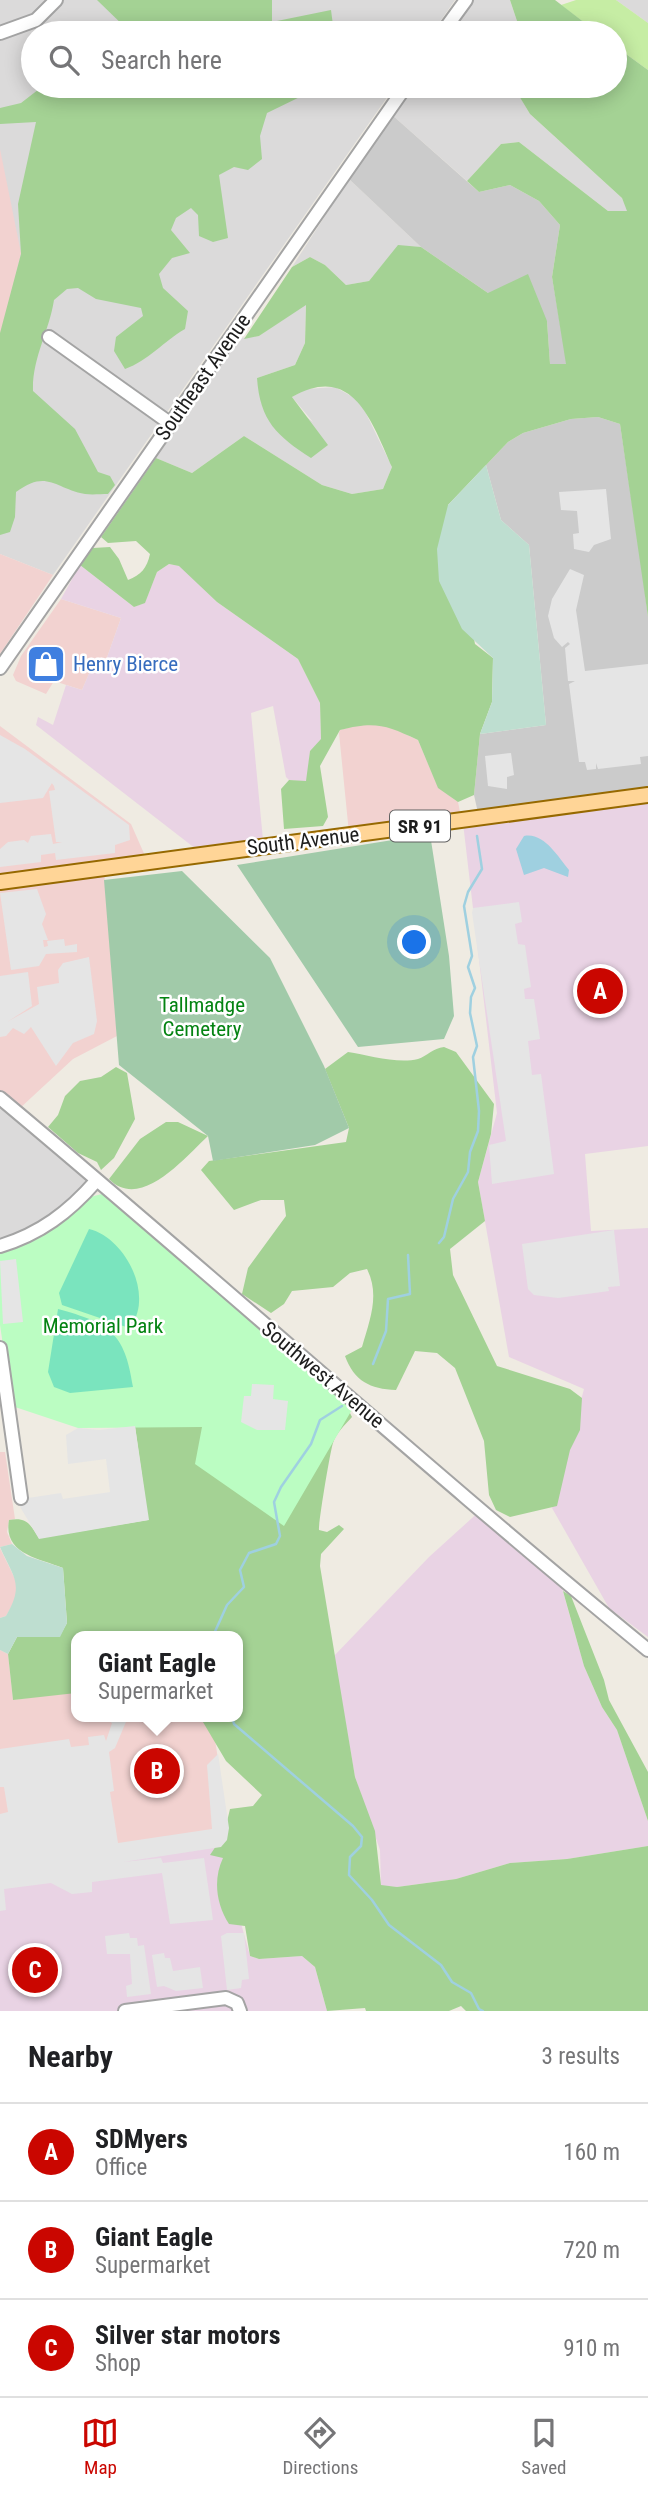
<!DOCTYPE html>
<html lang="en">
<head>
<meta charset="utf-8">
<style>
  body { margin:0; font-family:"Roboto Condensed",sans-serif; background:#f2f2f2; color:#202124 }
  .you { position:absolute; left:415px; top:943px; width:24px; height:24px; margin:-18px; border:5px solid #fff; border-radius:50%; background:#1a73e8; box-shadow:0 0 0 10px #1a73e833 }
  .badge { display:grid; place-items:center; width:46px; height:46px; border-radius:50%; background:#ca0600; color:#fff; font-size:23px; font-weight:700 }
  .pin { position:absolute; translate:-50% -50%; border:4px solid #fff; box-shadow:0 2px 7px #0006 }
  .popup { position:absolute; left:71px; top:1631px; width:172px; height:91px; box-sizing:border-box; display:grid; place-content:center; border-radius:14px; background:#fff; filter:drop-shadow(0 2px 5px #0005); font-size:23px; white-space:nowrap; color:#757577 }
  .popup b { font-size:26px; color:#202124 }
  .popup::after { content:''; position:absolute; left:50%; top:100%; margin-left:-14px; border:14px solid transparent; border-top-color:#fff }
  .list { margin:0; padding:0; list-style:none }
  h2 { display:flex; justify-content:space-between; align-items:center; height:91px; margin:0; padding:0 28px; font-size:30px }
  h2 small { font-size:23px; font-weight:400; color:#757577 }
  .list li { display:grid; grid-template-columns:46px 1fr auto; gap:21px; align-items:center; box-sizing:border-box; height:98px; padding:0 28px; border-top:2px solid #e0e0e0 }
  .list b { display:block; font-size:26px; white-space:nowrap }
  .list p { margin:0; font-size:23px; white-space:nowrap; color:#757577 }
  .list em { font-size:23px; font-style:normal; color:#757577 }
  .icon { flex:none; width:38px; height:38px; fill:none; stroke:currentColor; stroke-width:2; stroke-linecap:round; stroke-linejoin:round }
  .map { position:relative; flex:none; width:648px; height:2011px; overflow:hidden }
  .search { position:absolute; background:#fff; box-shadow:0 4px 18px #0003; left:21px; right:21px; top:21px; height:77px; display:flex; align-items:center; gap:18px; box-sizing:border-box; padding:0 24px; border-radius:38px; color:#757577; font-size:26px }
  .sheet { height:385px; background:#fff }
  nav { display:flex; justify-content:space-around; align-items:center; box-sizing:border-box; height:98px; border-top:2px solid #e0e0e0; background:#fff; font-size:19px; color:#757577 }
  nav a { display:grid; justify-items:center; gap:4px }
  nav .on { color:#ca0600 }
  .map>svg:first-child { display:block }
</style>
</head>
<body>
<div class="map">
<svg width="648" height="2011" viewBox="0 0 648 2011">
  <rect width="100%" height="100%" fill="#efebe2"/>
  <path fill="#dbdada" d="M0 0H455L432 33H33V86H395L53 575 0 554Z
    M471 0H510L521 33H448Z
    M616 0H648V23Z
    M411 86H513L530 114 622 198 628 211H608L519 142 501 144 467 181 391 114Z
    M349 179 421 247 398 246 369 281 346 285 325 265 310 257 292 267Z
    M306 304 305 343 295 365 257 378 313 422 292 397 306 389 335 387 360 401 392 467 383 489 352 494 322 485 244 436 192 473 156 458 240 338 259 336Z
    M0 1098 98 1182 72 1206 0 1246Z"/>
  <path fill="#f2d2d0" d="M0 149 21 253 0 339Z
    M0 554 53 575 0 654Z
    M61 599 121 618 104 666 94 662 82 690 54 681 46 694 16 681 13 675 21 656Z
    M362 724H384L418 740 438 787 458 802 461 817 349 833 339 733 340 730Z
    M0 726 131 824 146 858 0 876Z
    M104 870 117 1036 73 1059 19 1109 0 1093V886Z
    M0 1452H5L15 1519 9 1520 7 1532 12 1544 0 1547Z
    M0 1548 18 1585 16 1599 6 1616 0 1618Z
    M0 1650 8 1654 13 1700 70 1692 76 1693V1717H208L214 1733 228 1825 227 1840 0 1875Z"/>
  <path fill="#e9d3e4" d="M169 564 180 566 217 602 298 659 320 703 321 740 310 751 307 782 289 780 286 777 273 706 251 713 263 840 196 849 36 725 38 717 53 725 66 685 82 690 94 662 104 666 121 618 61 599 80 565 134 607 145 602 157 572Z
    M648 799V1146L585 1154 591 1231 648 1228V1637L609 1608 552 1508 584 1389 509 1357 478 1182 497 1113 463 823Z
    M482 1509 558 1574 584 1666 602 1707 617 1730 648 1821V1846L567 1859 510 1863 456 1879 397 1887 381 1886 380 1850 355 1777 334 1656 429 1557Z
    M215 1847 223 1858 250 1956 259 1959 302 1956 315 1967 327 2011H0V1877Z"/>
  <path fill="#cbcbcb" d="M391 114 479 192 510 185 539 201 560 225 552 277 567 364 550 365 547 321 488 293 421 247 349 179Z
    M598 417 620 424 642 569 648 617V788L478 813 474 795 480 734 546 725 529 545 501 520 486 465 508 442 523 433 571 419Z"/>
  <path fill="#c6eda4" d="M576 0H616L648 23V70L615 46V33H598L561 5Z"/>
  <path fill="#a4d294" d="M97 0H272V22L331 10 334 33H131Z
    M510 0H555L598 33H521Z
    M615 46 648 70V617L620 424 598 417 571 419 523 433 508 442 448 505 475 644 493 658 492 702 480 734 474 795 458 802 438 788 418 740C386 725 375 721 340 730L320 766 328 817 323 826 284 829 281 789 289 780 306 781 310 751 321 739 320 703 298 659 217 602 179 566 169 564 157 572 145 603 134 607 80 565 93 548 110 547 119 559 128 580C141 575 147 568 150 554L136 541 108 543 101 537 156 458 192 473 244 436 322 485 352 494 383 489 392 467C372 422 353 362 292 397L328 445 311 458C277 436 260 421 257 378L295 365 305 343 306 305 259 336 244 339 292 267 310 257 325 265 346 285 369 281 398 245 421 247 488 293 528 274 547 321 550 364H566L552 277 560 225 539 201 510 185 479 192 467 181 501 144 519 142 608 211H627L622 198 530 114 513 86H615Z
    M43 86H300L306 94 267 113 260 136 262 159 248 170 234 167 219 175 228 238 213 242 199 236 198 215 191 208 176 218 171 230 190 253 172 258 159 274 163 288 188 311 185 329C164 341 148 361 125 369L114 351 116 337 143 316 141 308 96 299 78 288 67 289 54 300C49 332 32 358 33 391L75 429 98 472 110 476 115 485 108 494C101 494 92 495 85 494 54 488 47 469 16 492L15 517 10 532 0 535V333L21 254 18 204 36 122 0 124V108L21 103Z
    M444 1047 456 1052 494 1104 491 1134 478 1182 485 1221 450 1249 453 1275 497 1366 570 1389 582 1398 580 1430 570 1450 557 1506 510 1517 496 1510 489 1495 484 1441 455 1368 437 1353 415 1351 396 1390C370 1389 354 1381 345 1356L362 1347C370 1319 380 1295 367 1269L350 1273 333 1287 292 1291 284 1304 271 1313 242 1294 248 1268 286 1216 284 1200H261L234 1210 201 1170 209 1161 346 1142 349 1128 325 1069 348 1052C368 1055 397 1064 418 1059 427 1056 433 1048 444 1047Z
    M116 1067 127 1073 135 1119 114 1158 101 1170 97 1162 78 1153 48 1127 58 1115 65 1096 80 1081 101 1077Z
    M166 1122H178L208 1136C186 1156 141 1212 109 1179L140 1139Z
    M347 1407 352 1417C345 1425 336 1433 333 1443 330 1452 318 1525 319 1530L327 1532 339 1525 344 1529 321 1554 320 1566 355 1777 375 1831 381 1885 397 1887 456 1879 510 1863 567 1859 648 1846V2011H466L461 2006 449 2011H366L365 2008 327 2011 315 1967 302 1956 259 1959 250 1956 245 1926 229 1924C216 1904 213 1879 223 1858L210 1855 224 1834 230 1809 253 1806 262 1795 226 1761 200 1717H238V1636H76V1693L13 1700 8 1654 17 1637H59L67 1623 63 1568C38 1558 3 1554 9 1520 27 1517 30 1524 39 1538L148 1520 135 1426Z
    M563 1591 571 1596 604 1680 609 1700 648 1772V1821L617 1730 602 1707 584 1666Z"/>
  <path fill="#beded0" d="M486 465 501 520 529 545 546 725 480 734 492 702 493 658 462 629 439 581 437 549 448 505Z
    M12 1544 27 1556 63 1568 67 1623 60 1637H17L8 1654 0 1650V1618L6 1616C25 1584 13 1577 0 1547Z"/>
  <path fill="#a1caa9" d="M430 834 449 956 454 1016 444 1039 358 1047 237 865Z
    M182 871 270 958 324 1066 349 1128 315 1145 213 1161 208 1136 119 1065 104 880Z"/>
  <path fill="#bbfdc2" d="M102 1194 353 1408 284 1526 195 1464 202 1427 78 1428 12 1406 0 1325V1252L47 1233 90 1197Z"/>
  <path fill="#7ae4be" d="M89 1229C118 1236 141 1273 139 1302 139 1311 134 1321 132 1329L62 1305 59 1293Z
    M58 1309C109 1323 125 1332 133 1387L70 1393 54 1387 48 1372Z"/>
  <path fill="#e5e5e5" d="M606 489 611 539 594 545 589 552 574 549 573 534 579 533 577 511 561 510 559 492Z
    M570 569 584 575 576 610 585 671 648 664V756L640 757 641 764 598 769 596 763V769L587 770 585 762H579L569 684 575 681H568L565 648 570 644 568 642 562 647 554 638 548 616 552 599Z
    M0 735 25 749 129 825 130 840 115 845V853L56 860 55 853 41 855V862L0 867V849L8 842 24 840 28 843 31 836 51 834 53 844 62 842H56L49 791 55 790 54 786 48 778 52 783 43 798 0 803Z
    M511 753 514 775 507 777V789L488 786 485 756Z
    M37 889 46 914 42 924 48 940H43L44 947 48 946 47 941 64 939 65 946 77 944V952L46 954 39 966 11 970 0 893Z
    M519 902 522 922 515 924 518 944 525 945 531 987 524 989 525 999H534L540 1039 528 1041 532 1075 541 1074 554 1174 492 1184 489 1145 506 1141 472 913 473 908Z
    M89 957 97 1021 94 1034 73 1043 56 1066 31 1027 24 1034 13 1028 6 1036 0 1037V976L28 972 32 1006 7 1022 39 1004 37 987 59 983 58 970 63 963Z
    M614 1230 620 1286 608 1287 609 1291 558 1298 534 1295 528 1289 522 1244Z
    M16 1259 23 1322 3 1324 0 1261Z
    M252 1384 274 1385 273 1399 288 1401 285 1430H257L241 1422 244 1396H251Z
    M135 1426 149 1520 39 1539 19 1505 28 1498 61 1493 63 1499 110 1492 106 1459 68 1464 66 1435 78 1428 99 1430Z
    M108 1717H128L115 1748 109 1752 114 1791 110 1792 118 1843 212 1829 207 1765 218 1754 229 1828 227 1840 221 1847 123 1862 161 1858 163 1863 204 1858 213 1920 170 1924 162 1873 92 1882V1892L72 1894 51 1883 4 1889 6 1910 0 1911V1814L8 1812 4 1787H0V1749L69 1739 71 1747 89 1745 88 1737 104 1735 106 1741 112 1723 107 1720Z
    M129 1933 130 1938H137L138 1946 144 1945 151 1994 127 1997 126 1986 132 1984 130 1954H107L105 1936Z
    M227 1933H244L249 1979 242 1980 241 1988 227 1990 221 1936Z
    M164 1953 165 1958H170L173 1971 200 1967 203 1988 176 1991 164 1986 157 1987 152 1955Z"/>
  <path fill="#9fd0e0" d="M524 836C544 832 558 857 569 870L568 877 544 868 524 875 516 849Z"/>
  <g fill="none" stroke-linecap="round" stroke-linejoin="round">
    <path stroke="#9fd0e0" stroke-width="2.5" d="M439 1243 444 1237 453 1199 468 1172 470 1152 478 1131 479 1111 473 1057 477 1046 470 1013 471 997 475 988 468 967 472 956 464 906 468 892 482 869 477 836
      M373 1364 386 1331 388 1299 410 1294 408 1255
      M213 1636 227 1605 244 1587 240 1570 249 1553 276 1544 280 1536 274 1502 281 1487 311 1444 320 1420 342 1406
      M232 1717 234 1724 353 1826 362 1837 361 1846 350 1857 349 1875 372 1900 389 1925 441 1965 452 1982 471 1993 479 2009 483 2011"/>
    <g stroke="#a4a4a4" stroke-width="16">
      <path id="minor" d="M0 33 36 20 56 0
        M442 33 466 0
        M49 337 171 424
        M0 668 406 86
        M0 1098C218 1280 428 1470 648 1650
        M0 1246C40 1234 69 1212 96 1181
        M0 1348 21 1498
        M125 2011 226 1998 237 2003 240 2011"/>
    </g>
    <g stroke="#966900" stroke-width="18">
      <path id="major" d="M0 882 648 795"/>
    </g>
    <use href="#minor" stroke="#fff" stroke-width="12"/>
    <use href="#major" stroke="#ffd597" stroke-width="14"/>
  </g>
  <defs>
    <g id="shop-square" transform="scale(2.0125)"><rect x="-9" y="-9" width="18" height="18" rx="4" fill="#3f7fe0" stroke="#fff"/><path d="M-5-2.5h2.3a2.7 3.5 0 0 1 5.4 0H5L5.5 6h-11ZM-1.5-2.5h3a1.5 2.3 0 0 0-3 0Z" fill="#fff"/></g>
  </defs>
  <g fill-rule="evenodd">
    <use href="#shop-square" x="46" y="664"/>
  </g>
  <g text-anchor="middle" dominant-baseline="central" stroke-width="5" stroke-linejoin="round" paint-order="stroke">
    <rect fill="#fff" stroke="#616161" stroke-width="2" x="390" y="810.5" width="60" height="31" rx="5"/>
    <g font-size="19" font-weight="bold" fill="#1d1d1d">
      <text x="420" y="826">SR 91</text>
    </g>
    <g font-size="21" fill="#1d1d1d" stroke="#fff">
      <text transform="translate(203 377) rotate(-55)">Southeast Avenue</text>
      <text transform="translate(303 841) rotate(-7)">South Avenue</text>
      <text transform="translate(323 1375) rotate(40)">Southwest Avenue</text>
    </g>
    <g font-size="21" fill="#366cbe" stroke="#fff" text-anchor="start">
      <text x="73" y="664">Henry Bierce</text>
    </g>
    <g font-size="21" fill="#048312" stroke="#fff">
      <text x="202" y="1005">Tallmadge<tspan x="202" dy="24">Cemetery</tspan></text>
      <text x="103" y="1326">Memorial Park</text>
    </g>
  </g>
</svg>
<div class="you"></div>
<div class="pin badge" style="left:600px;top:991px">A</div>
<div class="pin badge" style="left:157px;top:1771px">B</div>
<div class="popup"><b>Giant Eagle</b>Supermarket</div>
<div class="pin badge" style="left:35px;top:1970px">C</div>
<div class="search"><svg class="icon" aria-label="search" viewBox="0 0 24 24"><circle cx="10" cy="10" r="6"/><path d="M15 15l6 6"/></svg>Search here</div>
</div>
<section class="sheet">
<h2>Nearby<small>3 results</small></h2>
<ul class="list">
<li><span class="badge">A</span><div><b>SDMyers</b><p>Office</p></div><em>160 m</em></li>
<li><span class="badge">B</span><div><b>Giant Eagle</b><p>Supermarket</p></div><em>720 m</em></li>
<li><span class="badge">C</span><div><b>Silver star motors</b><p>Shop</p></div><em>910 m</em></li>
</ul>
</section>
<nav>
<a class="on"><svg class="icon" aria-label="map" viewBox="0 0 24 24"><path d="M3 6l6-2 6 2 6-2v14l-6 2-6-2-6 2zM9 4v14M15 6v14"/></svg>Map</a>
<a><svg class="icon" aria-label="directions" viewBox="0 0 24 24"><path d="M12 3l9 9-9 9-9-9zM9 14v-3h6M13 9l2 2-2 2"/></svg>Directions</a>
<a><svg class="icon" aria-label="saved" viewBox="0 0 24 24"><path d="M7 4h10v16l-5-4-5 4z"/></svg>Saved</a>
</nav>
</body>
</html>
